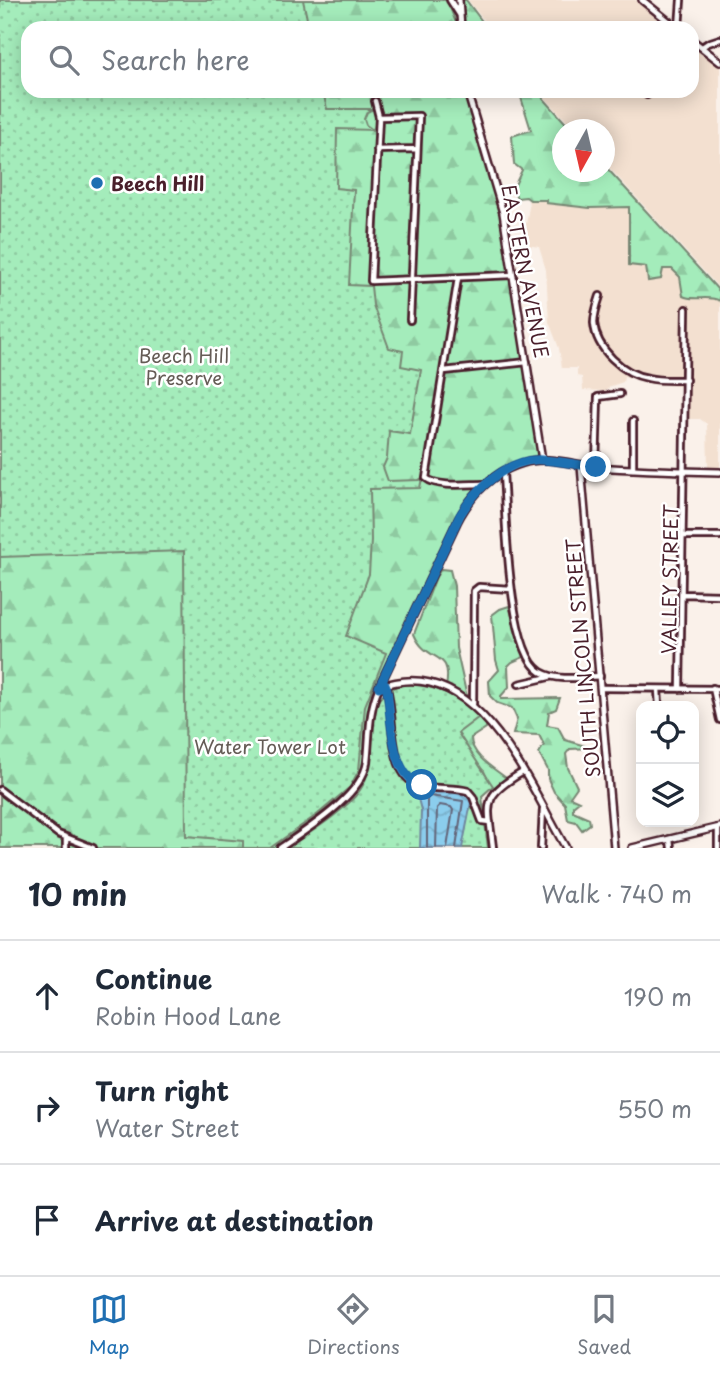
<!DOCTYPE html>
<html lang="en">
<head>
<meta charset="utf-8">
<style>
  body { margin:0; font-family:"Playpen Sans",sans-serif; background:#f2f2f3; color:#1f2937 }
  .controls { position:absolute; right:21px; bottom:21px; display:grid; overflow:hidden; border-radius:14px; box-shadow:0 4px 18px #0003 }
  .controls button { width:63px; height:63px; display:grid; place-items:center; padding:0; border:0; border-bottom:2px solid #e0e1e3; background:#fff; color:#1f2937; font:35px sans-serif }
  .compass { position:absolute; left:552px; top:119px; width:63px; height:63px; border-radius:50%; background:#fff; box-shadow:0 4px 18px #0003; rotate:188deg }
  .stop { position:absolute; width:21px; height:21px; margin:-16px; border:5px solid #1f6fb2; border-radius:50%; background:#fff }
  .stop.end { background:#1f6fb2; border-color:#fff; box-shadow:0 2px 7px #0008 }
  .list { margin:0; padding:0; list-style:none }
  h2 { display:flex; justify-content:space-between; align-items:center; height:91px; margin:0; padding:0 28px; font-size:30px }
  h2 small { font-size:23px; font-weight:400; color:#747a83 }
  .list li { display:grid; grid-template-columns:46px 1fr auto; gap:21px; align-items:center; box-sizing:border-box; height:112px; padding:0 28px; border-top:2px solid #e0e1e3 }
  .list b { display:block; font-size:26px; white-space:nowrap }
  .list p { margin:0; font-size:23px; white-space:nowrap; color:#747a83 }
  .list em { font-size:23px; font-style:normal; color:#747a83 }
  .icon { flex:none; width:38px; height:38px; fill:none; stroke:currentColor; stroke-width:2; stroke-linecap:round; stroke-linejoin:round }
  .map { position:relative; flex:none; width:720px; height:848px; overflow:hidden }
  .search { position:absolute; background:#fff; box-shadow:0 4px 18px #0003; left:21px; right:21px; top:21px; height:77px; display:flex; align-items:center; gap:18px; box-sizing:border-box; padding:0 24px; border-radius:21px; color:#747a83; font-size:26px }
  .sheet { height:427px; background:#fff }
  nav { display:flex; justify-content:space-around; align-items:center; box-sizing:border-box; height:98px; border-top:2px solid #e0e1e3; background:#fff; font-size:19px; color:#747a83 }
  nav a { display:grid; justify-items:center; gap:4px }
  nav .on { color:#1f6fb2 }
  .map>svg:first-child { display:block }
</style>
</head>
<body>
<div class="map">
<svg width="720" height="848" viewBox="0 0 720 848">
  <defs>
    <pattern id="forest-firs" width="22" height="20" patternUnits="userSpaceOnUse" patternTransform="scale(1.75)"><rect width="22" height="20" fill="#a4ecbb"/><path d="M5 1l3.5 6h-7zM16 11l3.5 6h-7z" fill="#8fcaa1"/></pattern>
    <pattern id="park-dots" width="8" height="8" patternUnits="userSpaceOnUse" patternTransform="scale(1.75)"><rect width="8" height="8" fill="#a4ecbb"/><path d="M2 2h.1M6 6h.1" fill="none" stroke="#8fcaa1" stroke-width="1.8" stroke-linecap="round"/></pattern>
    <pattern id="water-waves" width="16" height="10" patternUnits="userSpaceOnUse" patternTransform="scale(1.75)"><rect width="16" height="10" fill="#8bcded"/><path d="M0 5q4-4 8 0t8 0" fill="none" stroke="#79b0cb"/></pattern>
  </defs>
  <rect width="100%" height="100%" fill="#faf1ea"/>
  <filter id="ink" filterUnits="userSpaceOnUse"><feTurbulence type="fractalNoise" baseFrequency=".0143" numOctaves="2"/><feDisplacementMap in="SourceGraphic" scale="14" xChannelSelector="R" yChannelSelector="G"/><feConvolveMatrix kernelMatrix="1 2 1 2 8 2 1 2 1" color-interpolation-filters="sRGB"/></filter>
  <g filter="url(#ink)">
    <path fill="#f3e0d0" d="M468 0H636L671 28H490Z
      M692 44 720 66V289L605 163 604 130 574 129 539 91H692Z
      M528 198 546 200 547 204 590 208 629 207V264L646 267 648 281 663 269H672L680 277 688 299 710 297 720 301V469H708L707 424 700 419H688V400L682 399V389L679 386 652 384 624 376 623 382 611 386 605 391 583 390 582 377 577 376V368H562L559 348 549 322 546 270 539 247 527 245 528 238 524 236 529 207Z"/>
    <path fill="url(#forest-firs)" stroke="#778673" stroke-width="2" d="M0 0H447L458 28H28V91H465L481 153 499 205 538 454 535 457 514 462 485 481 473 492 464 505 445 541 371 700 362 772 355 785 276 848H96L67 837 13 800 0 787Z
      M463 0H466L487 28H465Z
      M519 91H537L571 129 562 130V172H604L605 166 720 292V301C708 294 694 302 683 296L680 277 672 269H663L661 279 648 281 646 267 629 265V207L590 208 546 203V200H530L526 197 517 198 513 189 522 170 514 164 512 136 531 130Z
      M441 569 450 570 454 586 456 648 467 697 446 687C453 648 427 665 414 634L436 577Z
      M509 606 524 657 512 662 508 666 509 687 501 696V699L560 698 556 709 549 712 547 725 558 727 565 740 592 748 570 749 566 754 568 768 577 787 570 797 579 801 573 806V811L589 818 590 824 582 830 576 822 568 820 565 804 554 792 548 779V770L539 753 544 745 539 735 513 734 517 719 512 708 497 703 490 696 489 681 499 670 496 660 492 615 500 609Z
      M455 697 472 709 486 725V728L471 738C471 755 493 768 506 778L492 789 484 771 455 747Z
      M0 793 59 838 86 848H0Z"/>
    <path fill="url(#park-dots)" stroke="#778673" stroke-width="2" d="M0 0H303L309 28H28V91H323L327 109H373L367 112 364 119 366 125 373 130 337 129 336 188 354 190 349 285 371 286 373 305 389 348 403 351 401 366 421 370 410 434 389 431 387 458 383 467 388 481 419 480 422 478 420 488 370 489 371 541 369 574 346 636 386 653 365 706 359 770 350 787 318 814 270 848H243V841L186 836 184 551 0 557Z
      M404 684C432 684 461 696 479 717L458 733 493 786 482 796 488 848H287C308 834 347 810 360 790 384 755 351 696 404 684Z"/>
    <path fill="url(#water-waves)" stroke="#71879f" stroke-width="2" d="M423 788 447 790 469 796 471 803 462 848H420L421 810 417 795Z"/>
    <g fill="none" stroke-linecap="round" stroke-linejoin="round">
      <path stroke="#646579" stroke-width="2" d="M427 848V799L430 796 463 801 456 848
        M436 848 437 808 440 805 451 807 453 810 447 848"/>
      <g stroke="#4a1f2b" stroke-width="10">
        <path id="minor" d="M450 0 459 14
          M679 28 681 0
          M702 47 708 43 720 39
          M647 95 650 91
          M375 101 379 117 371 281 513 275
          M379 117 419 116 410 320
          M377 150 417 149
          M458 278 426 478C438 488 468 484 484 484
          M600 296C597 305 594 314 594 323 596 349 623 374 648 378 660 381 673 380 686 380
          M444 371 527 362
          M596 467 598 397 620 394
          M633 469V421
          M503 473C506 512 507 652 541 672 558 682 582 677 600 676
          M684 536H720
          M682 594 720 595
          M519 684 549 677
          M386 685C395 710 387 769 414 783 429 791 452 786 468 791L473 797 482 821 490 822
          M601 688 720 689
          M713 688 720 720
          M658 689 659 706
          M680 689 686 309
          M473 704 474 591 479 587 511 589
          M0 790 58 834 93 848
          M718 828V848
          M670 839 671 848
          M66 848V838
          M280 848C306 830 363 795 367 762 370 735 368 712 379 687
          M493 848C488 803 480 797 523 772
          M541 848 543 809"/>
      </g>
      <g stroke="#4a1f2b" stroke-width="10">
        <path id="tertiary" d="M459 0 461 28
          M642 0 677 28
          M692 40 720 62
          M467 91 503 213 542 460
          M581 466 614 848
          M379 687 457 522C471 495 493 472 523 463 546 455 573 465 597 467 638 470 679 471 720 472
          M379 687C476 650 528 783 566 848
          M632 848 720 827"/>
      </g>
      <use href="#minor" stroke="#fff" stroke-width="4.5"/>
      <use href="#tertiary" stroke="#fff" stroke-width="5"/>
    </g>
  </g>
  <g fill="none" stroke-linecap="round" stroke-linejoin="round" filter="url(#ink)">
    <path stroke="#1f6fb2" stroke-width="9" d="M422 785C390 777 391 716 387 689L385 684 379 687 460 515C475 490 509 457 542 460 560 461 578 465 596 467"/>
  </g>
  <circle fill="#1f6fb2" stroke="#fff" stroke-width="2.5" cx="97" cy="183" r="7"/>
  <g text-anchor="middle" dominant-baseline="central" stroke-width="5" stroke-linejoin="round" paint-order="stroke">
    <g font-size="19" font-weight="bold" fill="#4a1f2b" stroke="#fff" text-anchor="start">
      <text x="111" y="183">Beech Hill</text>
    </g>
    <g font-size="19" fill="#4a1f2b" stroke="#fff">
      <text transform="translate(526 271) rotate(79)">EASTERN AVENUE</text>
      <text transform="translate(669 579) rotate(-89)">VALLEY STREET</text>
      <text transform="translate(582 658) rotate(-95)">SOUTH LINCOLN STREET</text>
    </g>
    <g font-size="19" fill="#655c56" stroke="#fff">
      <text x="184" y="355">Beech Hill<tspan x="184" dy="22">Preserve</tspan></text>
      <text x="270" y="746">Water Tower Lot</text>
    </g>
  </g>
</svg>
<div class="controls">
<button><svg class="icon" aria-label="locate" viewBox="0 0 24 24"><circle cx="12" cy="12" r="6"/><path d="M12 2v4M12 18v4M2 12h4M18 12h4"/></svg></button>
<button><svg class="icon" aria-label="layers" viewBox="0 0 24 24"><path d="M12 4l9 5-9 5-9-5zM3 14l9 5 9-5"/></svg></button>
</div>
<svg class="compass" viewBox="-18 -18 36 36"><path d="M0-13l5 13h-10z" fill="#e53935"/><path d="M0 13l5-13h-10z" fill="#747a83"/></svg>
<div class="stop" style="left:422px;top:785px"></div>
<div class="stop end" style="left:596px;top:467px"></div>
<div class="search"><svg class="icon" aria-label="search" viewBox="0 0 24 24"><circle cx="10" cy="10" r="6"/><path d="M15 15l6 6"/></svg>Search here</div>
</div>
<section class="sheet">
<h2>10 min<small>Walk · 740 m</small></h2>
<ul class="list">
<li><svg class="icon" aria-label="ahead" viewBox="0 0 24 24"><path d="M12 20V5M6 11l6-6 6 6"/></svg><div><b>Continue</b><p>Robin Hood Lane</p></div><em>190 m</em></li>
<li><svg class="icon" aria-label="right" viewBox="0 0 24 24"><path d="M7 20v-9h11M14 6l5 5-5 5"/></svg><div><b>Turn right</b><p>Water Street</p></div><em>550 m</em></li>
<li><svg class="icon" aria-label="arrive" viewBox="0 0 24 24"><path d="M6 21V4h12l-3 4 3 4H6"/></svg><div><b>Arrive at destination</b></div></li>
</ul>
</section>
<nav>
<a class="on"><svg class="icon" aria-label="map" viewBox="0 0 24 24"><path d="M3 6l6-2 6 2 6-2v14l-6 2-6-2-6 2zM9 4v14M15 6v14"/></svg>Map</a>
<a><svg class="icon" aria-label="directions" viewBox="0 0 24 24"><path d="M12 3l9 9-9 9-9-9zM9 14v-3h6M13 9l2 2-2 2"/></svg>Directions</a>
<a><svg class="icon" aria-label="saved" viewBox="0 0 24 24"><path d="M7 4h10v16l-5-4-5 4z"/></svg>Saved</a>
</nav>
</body>
</html>
